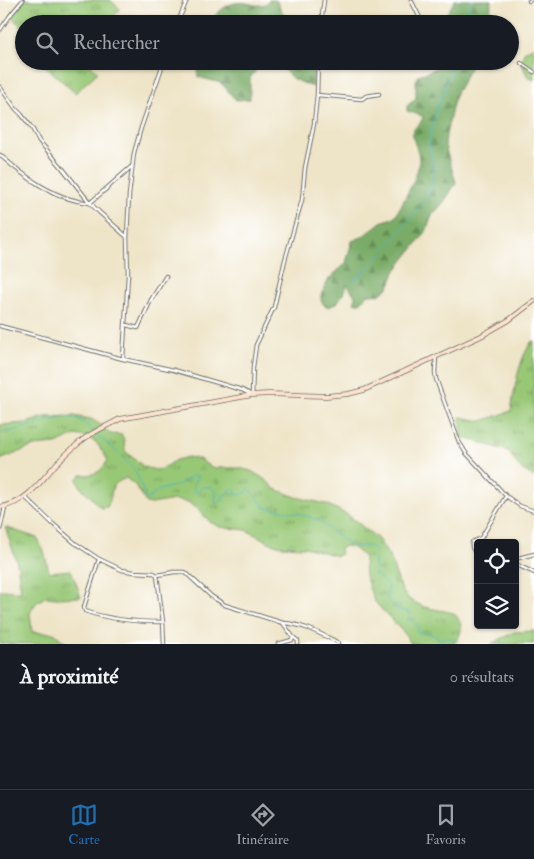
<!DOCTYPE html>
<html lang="fr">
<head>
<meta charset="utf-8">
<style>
  body { margin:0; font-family:"IM FELL Double Pica",serif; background:#20242c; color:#f1f3f6 }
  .controls { position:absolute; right:15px; bottom:15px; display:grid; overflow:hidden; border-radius:5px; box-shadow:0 1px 4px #0004 }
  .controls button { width:45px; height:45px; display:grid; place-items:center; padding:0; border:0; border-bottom:1px solid #363941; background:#171b24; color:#f1f3f6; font:25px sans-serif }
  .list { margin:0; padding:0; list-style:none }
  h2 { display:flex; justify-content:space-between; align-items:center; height:65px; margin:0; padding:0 20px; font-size:21px }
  h2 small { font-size:16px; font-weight:400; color:#9ea1a6 }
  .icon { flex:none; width:28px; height:28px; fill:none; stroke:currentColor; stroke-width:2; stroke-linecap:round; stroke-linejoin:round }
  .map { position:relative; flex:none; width:534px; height:644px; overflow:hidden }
  .search { position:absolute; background:#171b24; box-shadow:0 1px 4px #0004; left:15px; right:15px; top:15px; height:55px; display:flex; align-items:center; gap:12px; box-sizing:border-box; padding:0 18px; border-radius:28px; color:#9ea1a6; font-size:19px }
  .sheet { height:145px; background:#171b24 }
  nav { display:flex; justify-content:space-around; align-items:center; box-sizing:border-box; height:70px; border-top:1px solid #363941; background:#171b24; font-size:14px; color:#9ea1a6 }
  nav a { display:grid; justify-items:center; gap:2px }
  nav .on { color:#1f6fb2 }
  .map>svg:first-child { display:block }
</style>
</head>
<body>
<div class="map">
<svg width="534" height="644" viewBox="0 0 534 644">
  <defs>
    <pattern id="grass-tufts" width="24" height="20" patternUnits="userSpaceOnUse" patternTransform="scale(1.25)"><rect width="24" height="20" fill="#98c876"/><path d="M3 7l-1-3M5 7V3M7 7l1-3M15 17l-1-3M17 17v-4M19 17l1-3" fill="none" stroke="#7ca361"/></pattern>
    <pattern id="forest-firs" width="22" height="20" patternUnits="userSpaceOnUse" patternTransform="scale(1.25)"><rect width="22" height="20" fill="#7aac67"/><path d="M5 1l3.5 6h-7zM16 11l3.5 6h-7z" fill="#648c55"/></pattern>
  </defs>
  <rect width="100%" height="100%" fill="#fff"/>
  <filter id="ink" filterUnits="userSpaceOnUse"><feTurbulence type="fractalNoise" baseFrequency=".02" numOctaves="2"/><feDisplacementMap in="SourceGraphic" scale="10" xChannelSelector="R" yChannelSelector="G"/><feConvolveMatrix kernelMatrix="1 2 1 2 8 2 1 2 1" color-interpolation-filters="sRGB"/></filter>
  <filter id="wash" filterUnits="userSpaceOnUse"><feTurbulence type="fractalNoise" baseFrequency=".0096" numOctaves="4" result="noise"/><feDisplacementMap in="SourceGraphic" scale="20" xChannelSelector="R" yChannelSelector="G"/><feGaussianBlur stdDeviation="1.12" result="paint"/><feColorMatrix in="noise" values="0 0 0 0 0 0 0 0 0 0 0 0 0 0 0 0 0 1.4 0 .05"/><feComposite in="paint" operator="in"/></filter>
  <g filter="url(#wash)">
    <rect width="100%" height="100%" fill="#eee4c7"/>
    <path fill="url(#grass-tufts)" stroke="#627a50" d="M24 0H110L120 9 107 24H24V29L10 16Z
      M534 46V80L528 77 521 63 524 52Z
      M40 61H86L98 72 75 93Z
      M532 341H534V477L520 468 508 451 462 437 460 417 482 421 511 411C515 387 518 361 532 341Z
      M74 416 91 419 101 425 110 434 122 435 124 440 125 451 144 467 156 470 161 469 176 460 188 457 199 459 209 466 215 468H239L251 471 266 480 275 489 296 497 326 504 348 515 378 539 390 558 402 591 410 600 424 607 454 613C464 625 463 633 454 644H411L405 634 374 601 365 575 364 558 361 554 352 547 345 546 340 549 341 554 337 556 305 547 281 546 271 543 246 530 220 527 210 522 198 509 188 502 174 500 152 504 146 503 135 485 126 478C105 487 116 491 107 507L102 508C96 505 95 501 90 496 82 488 82 491 77 479L81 475C95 475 101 473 108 460L96 442 86 437 75 435 56 444 34 446 0 460V425L26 423 45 417Z
      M5 527 37 538 44 551 49 572 71 570 81 597 56 598 45 597 36 603 30 613 32 632 54 633 67 644H0V590L21 591 17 563Z
      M534 631V644H491L514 632Z"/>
    <path fill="url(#forest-firs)" stroke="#526c49" d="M269 0H276L284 15 295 24H209C217 11 230 0 246 3 256 5 256 6 266 4Z
      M455 0H491L490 24H427C432 18 435 17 442 18L446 15Z
      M198 61H267L257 69 250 78V99L236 100 221 83 198 77Z
      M285 61H313V87L293 79 283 69Z
      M441 61H474L455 95 446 135 445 146 456 183 444 202 432 215 426 232 396 270 389 287 379 295 368 294C364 299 361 306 354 302L355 296 347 284 346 289 337 303 329 307 324 305 321 300V295L329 279 346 263 352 241 362 237 381 222 392 218 396 215C403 201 420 174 419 159 419 150 412 141 413 132 415 125 422 124 423 116L407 111V106L416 98V81L418 75C427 72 437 70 441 61Z"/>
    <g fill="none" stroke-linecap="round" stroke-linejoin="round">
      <path stroke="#45b5bc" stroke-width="1" d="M464 24 471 0
        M353 282 381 254 418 210 429 193 434 170 429 141 438 104 452 69 454 61
        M0 433H2
        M4 433 60 418 70 417 80 420 88 426 100 438 116 451 135 470 147 500 159 490 178 485 192 476H198L194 483V491L197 492 203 487H211L216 492 215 503
        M217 503 224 500 223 497 222 496 228 493 231 489H235L236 494 238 495 246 493 249 488 263 505V507L297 513 318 520 352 547 370 546 376 550 374 560 375 574 388 586V593L387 599 389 602 394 605 398 610 409 612 410 615 409 619 419 627 417 631 419 633 432 634C442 643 443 636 454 639L455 643 454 644"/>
    </g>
  </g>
  <g filter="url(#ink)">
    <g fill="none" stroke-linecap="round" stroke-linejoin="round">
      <g stroke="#6f6c62" stroke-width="4.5">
        <path id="street" d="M411 0 423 24
          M529 1 531 0
          M177 24 187 0
          M321 24 324 0
          M0 30 12 13 23 0
          M521 63 534 72
          M0 87 16 109 21 114 32 128 39 141 60 165 90 203 99 212 127 237
          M317 95 362 99 366 96 379 94
          M0 155C26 178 56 200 90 203L131 167
          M126 325 138 328 151 300 166 276
          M0 326 123 359 174 370 242 390 252 395 253 367 256 345 274 307 285 260 302 200 305 168 314 124 317 95 318 61
          M436 356 435 372 436 379 459 442 466 453 506 496 520 506 534 511
          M123 359 128 275 127 238 129 195 134 153 141 128 164 61
          M25 497 53 524 75 543 99 559 122 570 134 572 154 573 157 575 163 622 164 644
          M0 530 5 507
          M478 555C473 550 471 548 472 542L481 538 506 496
          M99 559 84 607 85 611C110 620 135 622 162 622
          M515 559 534 554
          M515 563C521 568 528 569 534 573
          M157 575 174 572H185L211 596 225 605 283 623 293 637 298 641V644
          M283 623C303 624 321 634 339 643
          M278 644 292 640 293 637"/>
      </g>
      <g stroke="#6f6c62" stroke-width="5.5">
        <path id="secondary" d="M0 507C26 504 41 481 57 463 64 456 72 449 80 442 91 432 107 426 120 419L252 395 269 394 326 396 348 394 364 390 481 336 509 320 534 301"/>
      </g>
      <use href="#street" stroke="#fff" stroke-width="2.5"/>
      <use href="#secondary" stroke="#fde4d1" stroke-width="4"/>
    </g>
  </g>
</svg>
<div class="controls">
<button><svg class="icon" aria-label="locate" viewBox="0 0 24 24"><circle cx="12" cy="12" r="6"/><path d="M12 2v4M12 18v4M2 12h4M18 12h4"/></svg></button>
<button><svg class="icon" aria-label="layers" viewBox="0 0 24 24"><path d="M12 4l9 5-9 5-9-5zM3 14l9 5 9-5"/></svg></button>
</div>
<div class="search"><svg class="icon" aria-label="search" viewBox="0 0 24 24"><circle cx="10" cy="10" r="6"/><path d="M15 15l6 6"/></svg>Rechercher</div>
</div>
<section class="sheet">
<h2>À proximité<small>0 résultats</small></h2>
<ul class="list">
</ul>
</section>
<nav>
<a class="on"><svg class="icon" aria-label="map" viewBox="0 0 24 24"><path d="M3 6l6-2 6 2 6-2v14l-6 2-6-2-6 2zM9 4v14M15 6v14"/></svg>Carte</a>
<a><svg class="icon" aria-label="directions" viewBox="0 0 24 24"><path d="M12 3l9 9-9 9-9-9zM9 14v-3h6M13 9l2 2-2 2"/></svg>Itinéraire</a>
<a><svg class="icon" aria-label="saved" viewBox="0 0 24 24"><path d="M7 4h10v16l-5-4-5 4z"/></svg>Favoris</a>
</nav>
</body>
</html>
